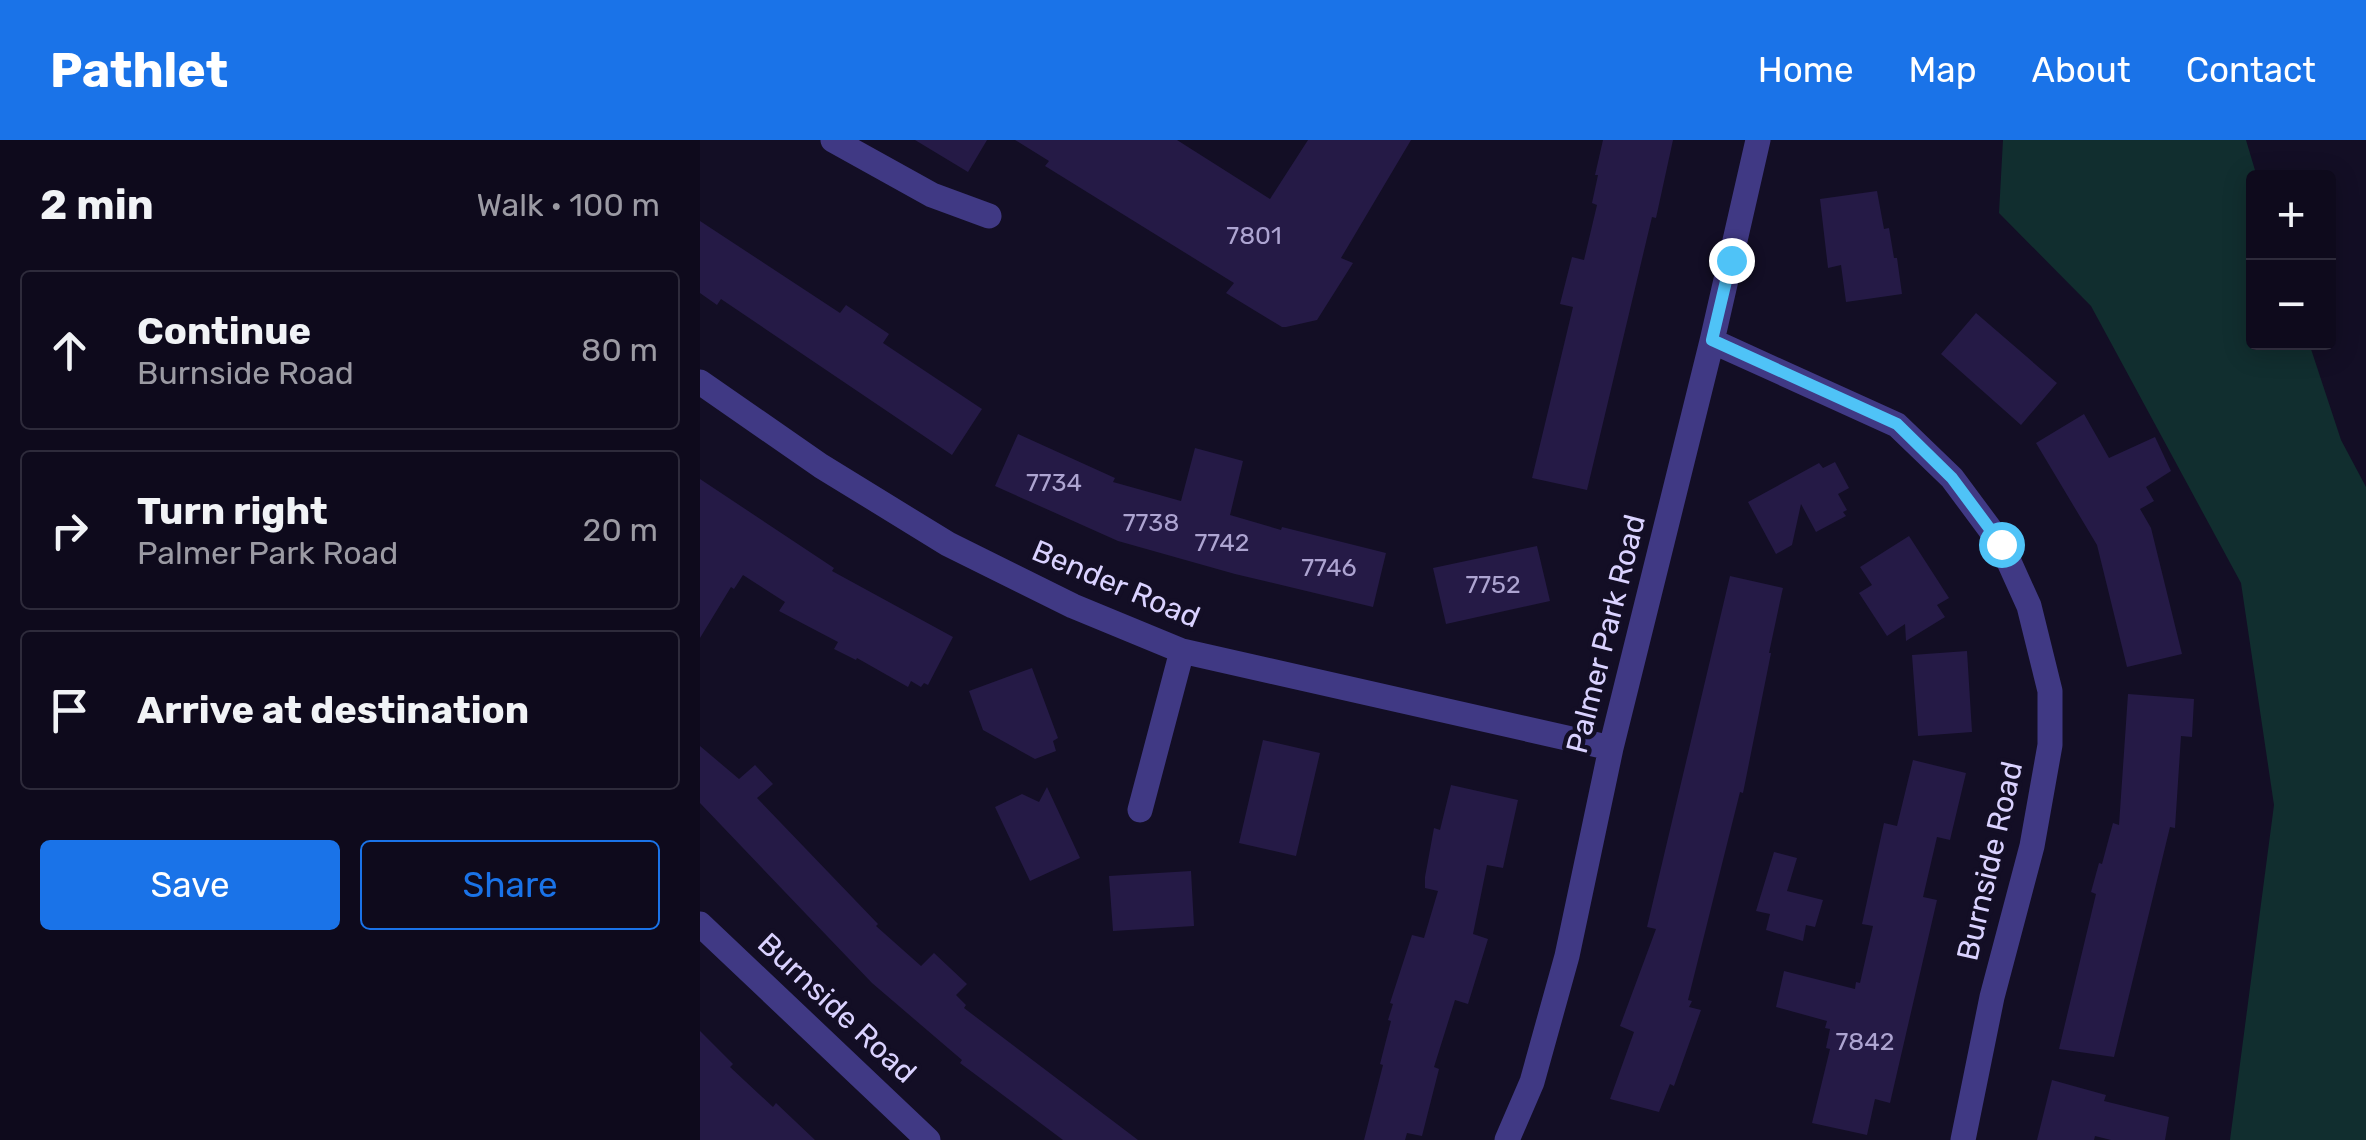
<!DOCTYPE html>
<html lang="en">
<head>
<meta charset="utf-8">
<style>
  body { margin:0; font-family:Rubik,sans-serif; background:#1c1829; color:#f1f3f6 }
  .controls { position:absolute; right:30px; top:30px; display:grid; overflow:hidden; border-radius:10px; box-shadow:0 5px 25px #0003 }
  .controls button { width:90px; height:90px; display:grid; place-items:center; padding:0; border:0; border-bottom:2px solid #2e2b3b; background:#0e0a1c; color:#f1f3f6; font:50px sans-serif }
  .stop { position:absolute; width:30px; height:30px; margin:-22px; border:8px solid #4fc3f7; border-radius:50%; background:#fff }
  .stop.end { background:#4fc3f7; border-color:#fff; box-shadow:0 2px 10px #0008 }
  .list { margin:0; padding:0; list-style:none }
  h2 { display:flex; justify-content:space-between; align-items:center; height:130px; margin:0; padding:0 40px; font-size:42px }
  h2 small { font-size:32px; font-weight:400; color:#9b9aa3 }
  .list li { display:grid; grid-template-columns:65px 1fr auto; gap:30px; align-items:center; box-sizing:border-box; height:160px; margin:0 20px 20px; padding:0 20px; border:2px solid #2e2b3b; border-radius:10px }
  .list b { display:block; font-size:38px; white-space:nowrap }
  .list p { margin:0; font-size:32px; white-space:nowrap; color:#9b9aa3 }
  .list em { font-size:32px; font-style:normal; color:#9b9aa3 }
  .actions { display:flex; gap:20px; padding:30px 40px }
  .actions a { flex:1; padding:22px 0; border:2px solid #1a73e8; border-radius:10px; text-align:center; font-size:35px; color:#1a73e8 }
  .actions .main { background:#1a73e8; color:#fff }
  .icon { flex:none; width:55px; height:55px; fill:none; stroke:currentColor; stroke-width:2; stroke-linecap:round; stroke-linejoin:round }
  .map { position:relative; flex:none; width:1666px; height:1000px; overflow:hidden }
  header { display:flex; align-items:center; gap:60px; box-sizing:border-box; height:140px; padding:0 50px; background:#1a73e8; color:#fff }
  header strong { font-size:48px }
  nav { display:flex; gap:55px; margin-inline-start:auto; font-size:35px }
  main { display:flex }
  aside { flex:1; background:#0e0a1c }
  .map>svg:first-child { display:block }
</style>
</head>
<body>
<header>
<strong>Pathlet</strong>
<nav><a>Home</a><a>Map</a><a>About</a><a>Contact</a></nav>
</header>
<main>
<aside>
<h2>2 min<small>Walk · 100 m</small></h2>
<ul class="list">
<li><svg class="icon" aria-label="ahead" viewBox="0 0 24 24"><path d="M12 20V5M6 11l6-6 6 6"/></svg><div><b>Continue</b><p>Burnside Road</p></div><em>80 m</em></li>
<li><svg class="icon" aria-label="right" viewBox="0 0 24 24"><path d="M7 20v-9h11M14 6l5 5-5 5"/></svg><div><b>Turn right</b><p>Palmer Park Road</p></div><em>20 m</em></li>
<li><svg class="icon" aria-label="arrive" viewBox="0 0 24 24"><path d="M6 21V4h12l-3 4 3 4H6"/></svg><div><b>Arrive at destination</b></div></li>
</ul>
<div class="actions"><a class="main">Save</a><a>Share</a></div>
</aside>
<div class="map">
<svg width="1666" height="1000" viewBox="0 0 1666 1000">
  <rect width="100%" height="100%" fill="#130e25"/>
  <path fill="#112e2f" d="M1303 0H1546L1557 37 1554 38V202L1609 203 1641 300 1666 347V1000H1530L1574 665 1541 443 1391 166 1299 73Z"/>
  <path fill="#251a46" d="M215 0H287L268 32Z
    M315 0H477L570 59 608 0H711L641 118 653 123 617 180 586 187H582L526 153 534 143 345 26 349 21Z
    M903 0H973L956 78 952 77 887 350 832 338 873 167 860 164 872 117 884 120 897 65 892 63 898 35H895Z
    M1177 51 1184 89 1189 88 1194 118H1197L1202 154 1146 162 1141 125 1128 128 1120 59Z
    M0 81 140 173 146 165 189 194 183 203 282 269 252 315 21 159 17 165 0 153Z
    M1276 173 1357 243 1321 285 1241 214Z
    M1384 274 1409 318 1455 297 1471 331 1446 347 1454 361 1440 369 1451 388 1482 514 1427 527 1397 405 1336 303Z
    M318 294 415 338 413 342 481 361 495 308 543 321 530 375 581 390 582 387 686 413 673 467 535 434 418 401 295 346Z
    M1135 322 1149 348 1138 354 1147 370 1143 372 1146 376 1116 392 1101 364 1092 405 1076 414 1048 362 1119 323 1123 328Z
    M0 339 134 428 132 431 253 497 228 545 224 543 221 547 211 541 208 547 157 518 156 520 134 509 138 502 79 471 85 462 43 435 34 449 31 447 0 498Z
    M1209 396 1249 458 1237 465 1245 477 1206 501 1205 484 1187 496 1159 453 1172 445 1160 427Z
    M837 406 850 461 746 484 733 428Z
    M1030 436 1083 448 1082 452 1069 513H1071L1043 653 1040 652 988 860 992 861 989 867 1001 870 974 946 970 944 959 972 910 959 934 892 920 886 956 789 947 787Z
    M1267 511 1272 592 1218 596 1212 515Z
    M332 528 358 598 353 601 356 611 335 619 283 590 269 551Z
    M1428 554 1494 559 1492 597 1481 596 1475 688 1470 687 1414 917 1359 909 1396 754 1391 752 1399 723 1402 724 1413 683 1419 685Z
    M563 600 620 613 596 716 539 703Z
    M0 606 39 639 55 625 73 644 57 658 178 784 176 786 221 826 234 813 267 844 256 855 266 865 264 868 438 1000H363L260 923 262 920 172 843 0 663Z
    M1213 620 1266 633 1250 700 1237 697 1223 757 1237 760 1190 963 1175 959 1167 995 1112 983 1130 909 1126 908 1130 889 1125 888 1127 881 1076 867 1084 831 1155 849 1156 842 1160 843 1173 786 1162 784 1184 683 1197 686Z
    M751 645 818 660 803 728 787 725 773 794 788 799 768 864 755 860 734 927 739 929 722 996 707 993 705 1000H664L683 925 680 924 691 881 688 880 693 864 690 863 712 795 724 798 738 751 725 748V737L734 688 740 690Z
    M347 647 380 718 330 741 295 667 322 654 339 662Z
    M1074 712 1097 718 1087 751 1123 760 1115 787 1106 785 1103 801 1066 790 1070 774 1056 771Z
    M491 731 494 786 413 791 409 736Z
    M0 891 33 924 30 927 73 967 76 963 115 1000H0Z
    M1352 940 1406 955 1404 961 1469 977 1465 1000H1411L1395 996 1394 1000H1337Z"/>
  <g fill="none" stroke-linecap="round" stroke-linejoin="round">
    <path stroke="#403984" stroke-width="25" d="M133 0 232 55 289 76
      M1012 201 1197 285 1252 338 1301 404 1329 466 1350 551V605L1332 706 1292 857 1263 1000
      M0 242 121 326 248 404 373 466 482 511 911 608
      M440 670 482 511
      M0 784 228 1000
      M807 1000 832 942 867 816 911 608 1012 201 1058 0"/>
  </g>
  <g fill="none" stroke-linecap="round" stroke-linejoin="round">
    <path stroke="#4fc3f7" stroke-width="12" d="M1031 120 1012 200 1197 284 1252 338 1301 404"/>
  </g>
  <g text-anchor="middle" dominant-baseline="central" stroke-width="9" stroke-linejoin="round" paint-order="stroke">
    <g font-size="25" fill="#ada4d1">
      <text x="554" y="95">7801</text>
      <text x="354" y="342">7734</text>
      <text x="451" y="382">7738</text>
      <text x="522" y="402">7742</text>
      <text x="629" y="427">7746</text>
      <text x="793" y="444">7752</text>
      <text x="1165" y="901">7842</text>
    </g>
    <g font-size="30" fill="#dad2ff" stroke="#130e25">
      <text transform="translate(416 444) rotate(23)">Bender Road</text>
      <text transform="translate(906 494) rotate(-76)">Palmer Park Road</text>
      <text transform="translate(1290 721) rotate(-77)">Burnside Road</text>
      <text transform="translate(137 868) rotate(43)">Burnside Road</text>
    </g>
  </g>
</svg>
<div class="controls">
<button>+</button>
<button>−</button>
</div>
<div class="stop" style="left:1301px;top:404px"></div>
<div class="stop end" style="left:1031px;top:120px"></div>
</div>
</main>
</body>
</html>
